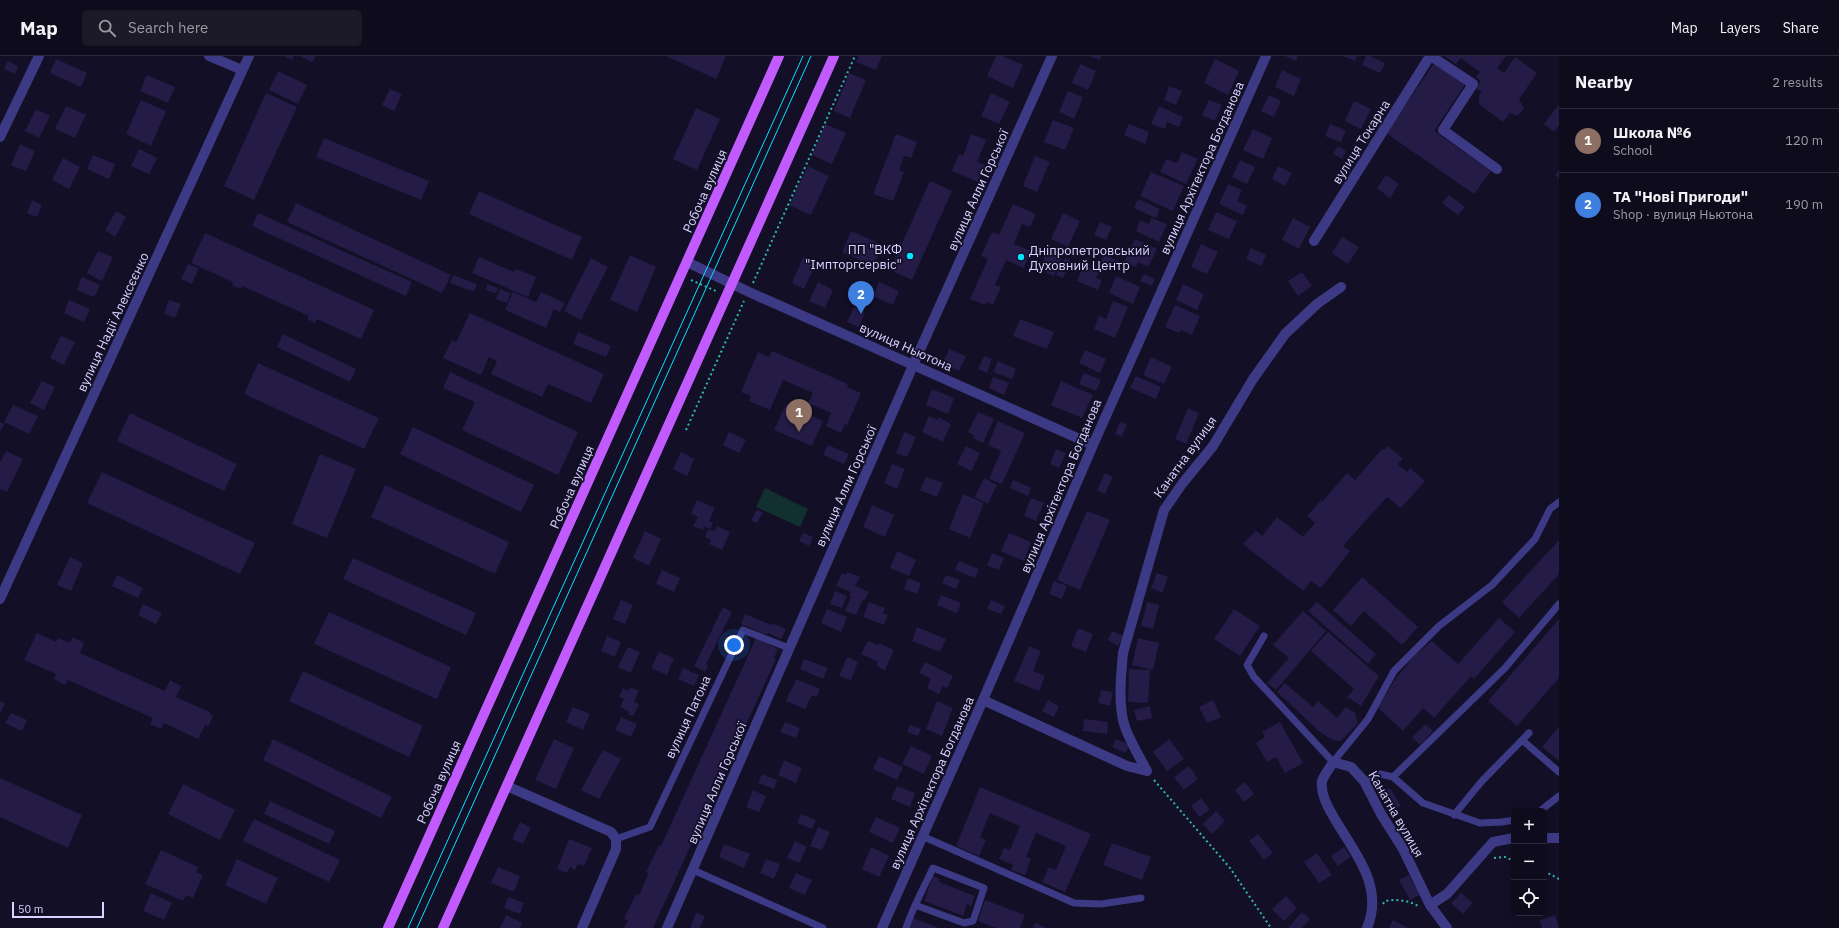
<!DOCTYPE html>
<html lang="en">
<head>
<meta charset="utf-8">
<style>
  body { margin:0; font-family:"IBM Plex Sans",sans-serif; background:#1c1929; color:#f1f3f6 }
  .controls { position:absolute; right:12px; bottom:12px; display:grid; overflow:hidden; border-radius:6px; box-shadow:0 2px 10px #0003 }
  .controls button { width:36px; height:36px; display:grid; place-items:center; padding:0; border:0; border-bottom:1px solid #2e2b3b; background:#0e0b1c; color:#f1f3f6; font:20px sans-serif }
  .scale { position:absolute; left:12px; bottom:10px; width:92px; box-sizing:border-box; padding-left:4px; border:2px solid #d9d4ff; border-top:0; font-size:11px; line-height:14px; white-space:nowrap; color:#d9d4ff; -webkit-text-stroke:3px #130f26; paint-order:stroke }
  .you { position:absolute; left:734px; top:589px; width:14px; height:14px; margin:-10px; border:3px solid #fff; border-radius:50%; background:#1a73e8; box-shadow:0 0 0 6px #1a73e833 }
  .badge { display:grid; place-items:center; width:26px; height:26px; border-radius:50%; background:#00e5ff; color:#fff; font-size:13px; font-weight:700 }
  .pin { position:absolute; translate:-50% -33px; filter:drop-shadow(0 1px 2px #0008) }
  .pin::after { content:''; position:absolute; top:21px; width:14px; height:12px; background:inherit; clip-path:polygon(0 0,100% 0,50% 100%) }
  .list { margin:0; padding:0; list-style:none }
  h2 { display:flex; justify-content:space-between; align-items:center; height:52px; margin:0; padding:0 16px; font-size:17px }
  h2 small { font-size:13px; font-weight:400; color:#9b9ba3 }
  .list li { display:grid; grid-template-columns:26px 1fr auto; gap:12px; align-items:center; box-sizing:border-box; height:64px; padding:0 16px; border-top:1px solid #2e2b3b }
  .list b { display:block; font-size:15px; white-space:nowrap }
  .list p { margin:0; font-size:13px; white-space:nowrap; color:#9b9ba3 }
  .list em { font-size:13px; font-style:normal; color:#9b9ba3 }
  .icon { flex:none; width:22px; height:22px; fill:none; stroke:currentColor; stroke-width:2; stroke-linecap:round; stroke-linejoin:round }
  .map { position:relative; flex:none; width:1559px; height:872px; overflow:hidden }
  header { display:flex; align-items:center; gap:24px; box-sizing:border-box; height:56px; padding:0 20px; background:#0e0b1c; border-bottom:1px solid #2e2b3b }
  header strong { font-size:19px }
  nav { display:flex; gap:22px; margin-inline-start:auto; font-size:14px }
  .search { width:280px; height:36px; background:#1c1929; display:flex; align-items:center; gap:10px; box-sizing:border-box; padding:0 14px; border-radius:6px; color:#9b9ba3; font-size:15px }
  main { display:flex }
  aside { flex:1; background:#0e0b1c }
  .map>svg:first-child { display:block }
</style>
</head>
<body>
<header>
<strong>Map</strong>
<div class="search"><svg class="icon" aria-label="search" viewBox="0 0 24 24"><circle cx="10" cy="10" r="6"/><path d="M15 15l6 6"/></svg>Search here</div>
<nav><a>Map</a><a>Layers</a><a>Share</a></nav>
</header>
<main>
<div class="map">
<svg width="1559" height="872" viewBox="0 0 1559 872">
  <rect width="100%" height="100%" fill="#130f26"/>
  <path fill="#12302f" d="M765 432 808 453 800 471 756 451Z"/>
  <path fill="#241b47" d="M284 0H294L292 4Z
    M300 0H316L312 6Z
    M666 0H726L716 23Z
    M859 0H882L876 14 856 6Z
    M996 0H1002L1023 9 1013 32 987 20Z
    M1089 0H1101L1100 4Z
    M1285 0H1298L1296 5Z
    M1343 0H1357L1355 5Z
    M1366 0H1370L1385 7 1380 17 1362 9Z
    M1444 0H1506L1497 12 1504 17 1515 1 1537 17 1519 43 1524 52 1518 60 1510 57 1503 66 1479 48V39L1482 36 1476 32 1481 25 1476 21 1480 16 1461 2 1456 8Z
    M56 3 87 17 81 31 50 17Z
    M1215 3 1239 15 1228 39 1204 27Z
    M8 5 18 10 15 18 4 13Z
    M1435 6 1466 27 1434 75 1491 115 1474 138 1386 77Z
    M1080 8 1096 15 1088 34 1072 27Z
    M1282 14 1301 23 1294 40 1275 31Z
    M278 15 307 29 298 48 269 34Z
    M849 17 866 24 850 62 834 55Z
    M147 19 175 31 168 47 140 35Z
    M1169 30 1182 35 1176 49 1164 44Z
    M390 33 402 38 394 55 382 49Z
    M1068 35 1083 41 1074 63 1059 56Z
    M266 37 297 51 254 144 224 130Z
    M991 37 1010 46 999 68 981 60Z
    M1269 39 1281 45 1274 61 1261 55Z
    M141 44 166 55 151 90 126 78Z
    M1209 44 1222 49 1215 65 1202 59Z
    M1354 45 1371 53 1361 73 1345 65Z
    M1559 48V69L1554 76 1544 68Z
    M66 50 86 59 75 82 55 73Z
    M1159 50 1183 61 1179 71 1167 66 1165 73 1151 68Z
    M696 52 720 63 697 114 673 103Z
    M36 53 50 60 39 82 25 75Z
    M1053 64 1074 72 1065 94 1044 86Z
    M825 68 846 77 832 108 812 99Z
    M1129 68 1149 76 1145 88 1124 79Z
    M1330 68 1346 74 1341 86 1325 80Z
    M1253 73 1272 82 1263 103 1243 94Z
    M896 78 917 86 911 102 904 100 899 115 904 116 893 145 873 138Z
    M971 78 986 84 977 106 985 109 978 126 952 115 959 98 963 100Z
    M324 82 429 125 421 144 316 101Z
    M20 88 35 95 26 115 11 109Z
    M1338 90 1346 95 1342 103 1333 98Z
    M139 93 157 102 149 118 131 110Z
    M1182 96 1198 103 1186 128 1160 116 1166 103 1177 107Z
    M93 99 115 108 109 123 87 113Z
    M1035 100 1050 106 1037 136 1023 130Z
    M63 102 80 111 69 133 52 124Z
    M1240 104 1255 111 1247 128 1232 121Z
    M808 110 829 120 811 159 789 149Z
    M1278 110 1292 117 1285 130 1272 123Z
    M1559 114V122L1555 119Z
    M1151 116 1184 130 1173 155 1140 140Z
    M1386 119 1399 128 1390 142 1377 132Z
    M930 125 952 135 912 224 890 214Z
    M1228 128 1242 134 1237 145 1247 150 1243 159 1219 148Z
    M479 135 582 181 572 204 469 158Z
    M1449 139 1465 151 1458 159 1442 147Z
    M1138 143 1160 153 1156 162 1134 152Z
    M32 144 42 149 37 161 27 157Z
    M296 147 451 219 442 237 287 166Z
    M1013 148 1036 158 1030 171 1022 168 1014 188 1031 195 1024 212 1006 204 995 229 1001 231 993 249 986 246 985 249 970 243 988 203 981 200 992 176 999 179Z
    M116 155 126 161 115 181 105 174Z
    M1216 156 1237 165 1229 183 1208 174Z
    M258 157 412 226 406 240 252 170Z
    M1063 157 1080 165 1068 191 1051 183Z
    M1151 162 1167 168 1159 186 1136 175 1140 165 1149 168Z
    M1293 162 1310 171 1299 193 1282 184Z
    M1100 166 1112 171 1106 184 1094 179Z
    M851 175 883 189 873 210 842 196Z
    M205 177 374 254 361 283 317 263 315 267 307 263 309 260 242 230 241 233 232 229 233 226 191 207Z
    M1342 181 1359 191 1348 208 1332 197Z
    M1135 183 1157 193 1148 211 1138 206 1136 211 1124 206Z
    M1201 188 1218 196 1207 218 1191 211Z
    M1251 192 1266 199 1261 210 1246 203Z
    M98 195 113 201 102 225 87 217Z
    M1047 196 1062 203 1054 220 1039 213Z
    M630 199 656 211 637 256 610 244Z
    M1104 199 1119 205 1115 213 1101 206Z
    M479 201 514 216 516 213 536 221 528 241 472 217Z
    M803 201 816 207 804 233 792 227Z
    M591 202 608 211 581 264 564 255Z
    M1065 202 1071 205 1063 222 1056 219Z
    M188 208 199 212 192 228 181 223Z
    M1084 209 1099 216 1096 222 1102 224 1098 234 1077 225Z
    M1302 216 1312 230 1298 240 1288 225Z
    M1144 218 1155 223 1152 230 1140 225Z
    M453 219 477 228 474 236 450 227Z
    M1116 220 1140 231 1133 248 1109 237Z
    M82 221 100 229 94 241 77 234Z
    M818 226 833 234 825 252 809 245Z
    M879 226 899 235 893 249 873 240Z
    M487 228 498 232 496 237 486 234Z
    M1183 228 1204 238 1197 254 1176 244Z
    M500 233 511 237 507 247 496 243Z
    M513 236 536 246 541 236 565 247 560 256 554 253 546 272 505 254Z
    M69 244 90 253 84 266 64 257Z
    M169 244 181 248 175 262 164 257Z
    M1113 245 1128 251 1115 282 1094 273 1099 260 1106 263Z
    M1175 249 1200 260 1192 279 1181 274 1179 277 1165 271Z
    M854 251 865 256 859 271 847 266Z
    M470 257 604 318 591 347 548 328 542 341 491 318 497 305 489 301 481 319 443 302 452 284 456 286Z
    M1020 263 1054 276 1047 293 1013 280Z
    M578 276 611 290 606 301 573 288Z
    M283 278 356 313 350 326 277 291Z
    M61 280 75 286 64 309 50 302Z
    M949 293 966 300 959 315 942 308Z
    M1085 294 1106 303 1100 317 1079 307Z
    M772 295 848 328 847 331 861 337 847 369 845 368 841 377 826 370 831 357 808 347 813 337 783 324 770 354 749 345 751 340 741 336 758 296 769 301Z
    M984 300 992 303 987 317 978 313Z
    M1151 301 1172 311 1164 328 1143 319Z
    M998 305 1016 313 1012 323 993 316Z
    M258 307 379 362 364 393 244 338Z
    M450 316 578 376 558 419 462 374 475 346 443 332Z
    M1084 317 1101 324 1096 335 1079 328Z
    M1136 320 1161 331 1156 343 1130 332Z
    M993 321 1009 327 1004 339 989 332Z
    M42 325 55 331 44 354 30 347Z
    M1061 325 1093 339 1082 362 1051 349Z
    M932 333 954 342 948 358 926 349Z
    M786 348 823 365 812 390 774 374Z
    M13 349 38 360 29 378 4 366Z
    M1188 352 1199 357 1186 388 1175 383Z
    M978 356 994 363 983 387 973 382 974 379 968 376Z
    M130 357 237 408 224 435 117 385Z
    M929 360 937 364 938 361 951 368 943 386 922 376Z
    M998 365 1025 377 1002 428 989 423 1001 395 988 389Z
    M0 366 4 368 0 376Z
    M1120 366 1127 368 1122 381 1115 378Z
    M413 371 534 429 521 456 400 398Z
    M729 376 746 384 739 397 723 389Z
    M904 376 916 381 907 401 896 397Z
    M828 389 849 398 844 408 823 399Z
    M966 390 980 397 971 415 957 408Z
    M1388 390 1403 403 1398 408 1407 416 1410 412 1425 425 1401 452 1387 441 1343 490 1350 495 1321 532 1311 525 1303 535 1243 488 1256 475 1262 480 1277 461 1303 481 1315 467 1307 460 1321 444 1322 446 1347 417 1355 424 1382 393 1384 394Z
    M1056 393 1066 397 1059 412 1050 408Z
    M6 395 23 403 7 436 0 433V407Z
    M681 396 694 403 687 420 673 413Z
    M320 398 356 413 327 482 292 468Z
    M892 408 905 413 897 433 884 427Z
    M102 416 255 487 240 518 87 447Z
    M1105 417 1113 421 1105 438 1097 434Z
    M926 421 943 427 937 441 920 434Z
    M984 422 997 429 988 448 975 441Z
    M1013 424 1031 432 1028 440 1010 432Z
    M385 429 509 486 495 518 371 461Z
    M963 438 984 447 970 482 949 473Z
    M1031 442 1044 447 1036 465 1024 460Z
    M697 444 715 452 709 465 713 467 710 473 704 470 703 474 693 470 698 461 691 458Z
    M872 449 894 459 885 481 863 471Z
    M757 454 763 456 757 467 751 464Z
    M1087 455 1110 464 1080 534 1057 524Z
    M717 470 730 476 722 494 709 488 711 484 705 481 708 474 715 475Z
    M645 475 661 483 649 510 633 502Z
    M803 477 813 481 809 490 799 485Z
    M1009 477 1031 486 1024 505 1001 495Z
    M1559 484V518L1519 562 1502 546Z
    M897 495 916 504 909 520 890 512Z
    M992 497 1004 502 999 514 987 509Z
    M70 501 83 507 71 535 57 529Z
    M353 502 476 557 466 579 343 523Z
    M959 505 979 513 975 522 955 514Z
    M662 514 680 522 674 536 656 528Z
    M847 516 860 521 855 530 869 536 865 544 863 543 856 559 845 555 851 541 849 540 851 536 836 530 842 517 846 519Z
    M1157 517 1168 521 1162 537 1151 532Z
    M117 519 143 532 138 542 112 530Z
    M946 519 960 524 956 533 942 527Z
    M1362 521 1418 571 1402 589 1364 555 1351 570 1333 554Z
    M908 522 921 527 917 538 904 533Z
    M1054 525 1067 530 1062 543 1049 538Z
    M835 535 847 540 842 552 830 548Z
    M941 539 961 547 957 557 937 549Z
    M621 544 633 549 625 568 613 563Z
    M991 544 1005 550 1001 558 987 553Z
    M869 546 885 552 883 557 888 559 884 569 863 561Z
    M1147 546 1159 549 1153 573 1141 570Z
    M1317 546 1376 598 1368 608 1308 555Z
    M143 548 162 557 156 568 138 559Z
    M723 551 732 556 706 608 708 610 705 616 694 610Z
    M827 553 847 561 841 576 821 567Z
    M1234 553 1260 570 1240 600 1214 583Z
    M1303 555 1326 575 1276 634 1267 627 1289 602 1273 589Z
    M329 556 451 611 437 643 314 588Z
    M745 558 771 569 772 567 786 573 781 583 768 577 767 579 741 568Z
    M1499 562 1515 576 1474 623 1471 620 1434 662 1423 652 1403 675 1378 652 1394 625 1415 599 1432 585 1458 608Z
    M1559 563V622L1517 670 1488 645Z
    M917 571 946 583 940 596 912 585Z
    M1078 572 1093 578 1086 596 1071 590Z
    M1112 575 1123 580 1118 590 1108 584Z
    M1328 576 1379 620 1361 650 1347 641 1354 633 1311 595Z
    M37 577 56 586 58 582 70 587 73 581 84 587 80 597 165 635 170 624 181 630 176 641 210 656V658L213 660 208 671 205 669 198 683 164 667 161 673 150 668 153 662 68 624 65 629 54 623 56 618 24 604Z
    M607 580 621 586 615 601 601 595Z
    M756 582 778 593 774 602 776 603 653 872H624L628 864 624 863 636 838 639 839 649 817 646 816 659 789 661 790Z
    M1138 582 1159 587 1153 614 1132 609Z
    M868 585 878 589 879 587 894 594 885 614 876 610 878 606 861 598Z
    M1029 590 1041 595 1033 615 1045 620 1039 635 1014 625Z
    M628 591 640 596 631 617 618 611Z
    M659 596 674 602 667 619 651 612Z
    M847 601 858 606 851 624 839 620Z
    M804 603 828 612 823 623 800 613Z
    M925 606 953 620 947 632 943 630 939 638 927 632 931 623 919 617Z
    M683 612 699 619 694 630 678 623Z
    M1129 613 1150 614 1148 647 1128 646Z
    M303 615 423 670 409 701 289 645Z
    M796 623 820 633 816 641 812 639 805 653 786 645Z
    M1285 627 1313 651 1318 645 1337 662 1346 651 1355 657 1358 667 1341 685 1333 684 1320 676 1277 636Z
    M630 631 639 635 634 646 639 648 633 660 628 658 629 656 620 651 624 643 619 641 623 632 628 635Z
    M1101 634 1113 636 1110 650 1098 647Z
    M1048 644 1059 650 1054 661 1042 655Z
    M1213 644 1221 661 1207 667 1199 651Z
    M0 645 5 647 0 657Z
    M937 645 953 652 942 680 926 673Z
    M1150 650 1152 662 1137 665 1134 654Z
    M573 651 590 658 583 674 566 666Z
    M11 657 27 664 22 675 5 667Z
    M621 661 637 668 631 681 615 674Z
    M1084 663 1108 666 1107 678 1083 675Z
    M785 666 800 672 796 682 780 676Z
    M1280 666 1303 707 1285 717 1276 701 1267 706 1256 687 1265 681 1262 676Z
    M1426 668 1433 675 1420 689 1412 681Z
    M910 669 921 673 918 680 907 676Z
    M1559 671V705L1542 691Z
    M273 683 392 741 381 762 263 704Z
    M554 683 574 692 556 733 535 724Z
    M1116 683 1130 689 1125 697 1112 691Z
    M1169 683 1184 703 1167 715 1153 696Z
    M911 690 932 700 924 718 902 708Z
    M603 694 621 703 599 743 581 734Z
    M879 700 903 711 897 724 873 713Z
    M784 704 802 712 796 727 778 719Z
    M1189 710 1198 723 1184 734 1174 721Z
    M762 718 777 724 774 733 758 727Z
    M0 722 82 759 68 792 0 761Z
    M1245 726 1254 738 1244 746 1235 734Z
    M183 728 235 754 220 784 168 758Z
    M897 730 915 737 910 751 891 743Z
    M980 731 1091 778 1065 836 1042 826 1049 811 1056 814 1066 790 1036 777 1026 801 1031 803 1025 819 1011 814 1013 809 999 803 1004 792 1010 794 1020 770 990 757 980 781 986 784 979 800 956 790Z
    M1390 732 1401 750 1390 756 1379 738Z
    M753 734 766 740 759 756 746 751Z
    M1201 742 1210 754 1199 761 1191 750Z
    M270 745 335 775 329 788 264 758Z
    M1216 755 1225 765 1212 778 1203 768Z
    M801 758 816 764 812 773 797 767Z
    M876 761 900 772 893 787 869 776Z
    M254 763 340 804 329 826 243 785Z
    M520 766 531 772 523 788 512 783Z
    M818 771 830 776 822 794 810 790Z
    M1258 778 1273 797 1264 804 1249 785Z
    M569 783 592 792 584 810 578 808 575 814 570 811 567 817 557 813Z
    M795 785 807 791 799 807 787 802Z
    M1112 787 1151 801 1142 824 1103 809Z
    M724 788 750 798 744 812 719 801Z
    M871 791 889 800 879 821 862 813Z
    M1344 791 1351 801 1338 810 1331 800Z
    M161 794 198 811 196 816 203 819 193 842 186 839 183 845 145 828Z
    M1317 797 1332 819 1319 827 1304 806Z
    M237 803 278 822 266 848 225 829Z
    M766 803 780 808 774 823 760 817Z
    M498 811 520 820 514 836 491 827Z
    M796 817 812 824 805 839 789 832Z
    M1409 819 1420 839 1410 844 1399 824Z
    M933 820 940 823 939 826 975 840 971 850 967 848 963 860 924 845Z
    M151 837 172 847 164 864 143 855Z
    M1461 837 1473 847 1463 858 1451 847Z
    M1286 840 1297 852 1284 865 1272 853Z
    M508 841 524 847 520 858 504 852Z
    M985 844 1025 859 1020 872H996L978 865Z
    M1302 856 1310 863 1302 872H1288Z
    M696 857 705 860 700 872H690Z
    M506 859 522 867 520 872H500Z
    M1555 859 1559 872H1542L1540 864Z
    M913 862 939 872H909Z
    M1393 864 1408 872H1389Z
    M1035 867 1047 872H1033Z"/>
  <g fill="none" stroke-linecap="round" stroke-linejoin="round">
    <path stroke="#2fb8b0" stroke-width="2" stroke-dasharray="2 3" stroke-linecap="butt" d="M691 224 716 235
      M753 227 855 0
      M686 374 744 245
      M1154 724 1230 812 1271 872
      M1494 802 1505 801 1514 805
      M1544 815 1559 823
      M1383 848 1385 845C1396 843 1408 844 1418 850"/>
    <path stroke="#3d3a85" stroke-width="7" d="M1264 580 1247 609 1254 621 1333 706 1368 663 1394 615 1439 570 1492 529 1535 483 1550 453 1559 446
      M1522 684 1559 716
      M1393 721 1505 612 1559 548
      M1364 725 1380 718 1393 721 1423 747 1480 767 1502 766 1514 764
      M1540 755 1559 740
      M1454 759 1482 725 1529 677
      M922 780 1074 847 1101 848 1141 842
      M616 783 650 771 743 574 789 592
      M693 814 823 872
      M906 872C913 851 924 831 933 812L984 832 973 865 964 867 915 849"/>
    <path stroke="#3d3a85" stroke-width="10" d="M209 0 242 14
      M1431 0 1473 28 1443 74 1497 113
      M0 81 39 0
      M1314 185 1430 0
      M687 206 749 236 1093 389
      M0 543 249 0
      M983 644 1127 710 1147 715
      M1147 715C1139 700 1129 684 1124 668 1118 645 1121 620 1123 597L1164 454 1182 428 1213 390 1253 323 1285 278 1317 248 1341 231
      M507 730 611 776 616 783V793L582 872
      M1544 782H1559
      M667 872 915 305 1052 0
      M882 872 983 644 1093 389 1266 0
      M1367 872C1385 829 1353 795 1333 760 1327 750 1320 737 1322 725 1324 719 1330 712 1333 706L1351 711 1364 725 1381 758 1403 793 1430 849
      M1447 872 1430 849 1447 838 1493 786 1514 782"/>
    <path stroke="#c25bff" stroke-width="10" d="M388 872 779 0
      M443 872 834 0"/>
    <path stroke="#00e5ff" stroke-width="1" d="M408 872 803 0
      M417 872 811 0"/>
  </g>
  <g fill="#00e5ff" stroke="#130f26" stroke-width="1.5">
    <circle cx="910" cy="200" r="4"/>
    <circle cx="1021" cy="201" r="4"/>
  </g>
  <g text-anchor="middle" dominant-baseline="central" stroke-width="3.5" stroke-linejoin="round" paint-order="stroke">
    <g font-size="13" fill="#d9d4ff" stroke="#130f26">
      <text transform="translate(1361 86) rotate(-58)">вулиця Токарна</text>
      <text transform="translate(1202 112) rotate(-66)">вулиця Архітектора Богданова</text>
      <text transform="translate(978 134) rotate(-66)">вулиця Алли Горської</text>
      <text transform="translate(705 135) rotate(-66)">Робоча вулиця</text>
      <text transform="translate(113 266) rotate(-65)">вулиця Надії Алексєєнко</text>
      <text transform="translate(906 291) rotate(24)">вулиця Ньютона</text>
      <text transform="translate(1185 401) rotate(-54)">Канатна вулиця</text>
      <text transform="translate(846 430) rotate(-66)">вулиця Алли Горської</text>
      <text transform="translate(1061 430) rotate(-67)">вулиця Архітектора Богданова</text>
      <text transform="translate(572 431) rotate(-66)">Робоча вулиця</text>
      <text transform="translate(688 661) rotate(-65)">вулиця Патона</text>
      <text transform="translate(439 726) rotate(-66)">Робоча вулиця</text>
      <text transform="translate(717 727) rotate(-67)">вулиця Алли Горської</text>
      <text transform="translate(932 727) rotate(-66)">вулиця Архітектора Богданова</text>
      <text transform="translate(1396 758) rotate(60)">Канатна вулиця</text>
    </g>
    <g font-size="13" fill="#d9d4ff" stroke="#130f26" text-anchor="end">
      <text x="902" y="193">ПП "ВКФ<tspan x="902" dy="15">"Імпторгсервіс"</tspan></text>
      <text x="1029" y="194" text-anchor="start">Дніпропетровський<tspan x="1029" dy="15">Духовний Центр</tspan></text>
    </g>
  </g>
</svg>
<div class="controls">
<button>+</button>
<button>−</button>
<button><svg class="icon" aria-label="locate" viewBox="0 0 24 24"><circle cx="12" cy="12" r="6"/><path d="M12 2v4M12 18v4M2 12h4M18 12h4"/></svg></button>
</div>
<div class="scale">50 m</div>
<div class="you"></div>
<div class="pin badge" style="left:799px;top:376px;background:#8d6e63">1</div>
<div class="pin badge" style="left:861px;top:258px;background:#3f7fe0">2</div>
</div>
<aside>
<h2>Nearby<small>2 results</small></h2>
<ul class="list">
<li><span class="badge" style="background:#8d6e63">1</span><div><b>Школа №6</b><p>School</p></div><em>120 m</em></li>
<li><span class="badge" style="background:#3f7fe0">2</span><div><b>ТА &quot;Нові Пригоди&quot;</b><p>Shop · вулиця Ньютона</p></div><em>190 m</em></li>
</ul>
</aside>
</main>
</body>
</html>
